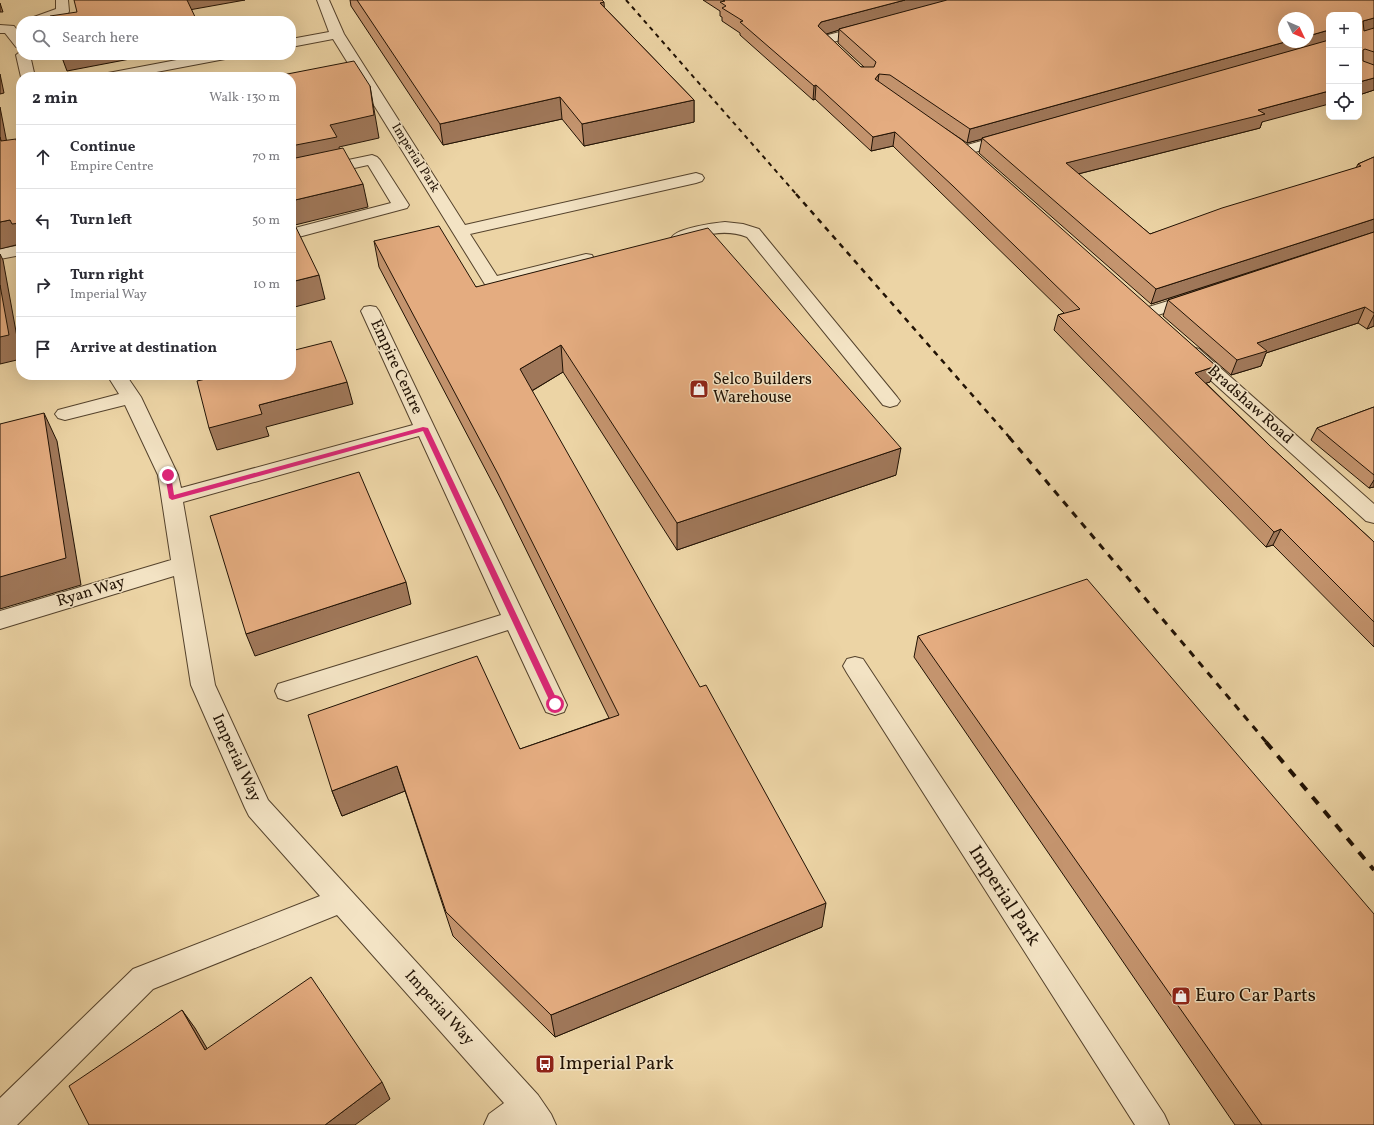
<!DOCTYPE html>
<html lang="en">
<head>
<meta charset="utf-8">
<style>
  body { margin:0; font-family:Vollkorn,serif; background:#f7f7f7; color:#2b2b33 }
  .controls { position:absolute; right:12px; top:12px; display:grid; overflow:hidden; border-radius:8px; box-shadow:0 4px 16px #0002 }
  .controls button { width:36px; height:36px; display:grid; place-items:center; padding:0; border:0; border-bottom:1px solid #e1e1e2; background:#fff; color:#2b2b33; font:20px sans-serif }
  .compass { position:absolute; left:1278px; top:12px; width:36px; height:36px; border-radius:50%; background:#fff; box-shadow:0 4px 16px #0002; rotate:134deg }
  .stop { position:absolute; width:12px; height:12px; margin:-9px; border:3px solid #db2777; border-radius:50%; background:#fff }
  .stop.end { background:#db2777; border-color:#fff; box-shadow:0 1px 4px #0008 }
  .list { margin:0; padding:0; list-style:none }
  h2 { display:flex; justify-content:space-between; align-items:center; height:52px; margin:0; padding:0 16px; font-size:17px }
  h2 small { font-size:13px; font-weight:400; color:#7c7c81 }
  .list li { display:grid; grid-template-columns:26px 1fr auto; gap:12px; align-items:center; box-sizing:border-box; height:64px; padding:0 16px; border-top:1px solid #e1e1e2 }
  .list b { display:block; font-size:15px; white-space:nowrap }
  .list p { margin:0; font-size:13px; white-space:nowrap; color:#7c7c81 }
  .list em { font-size:13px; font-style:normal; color:#7c7c81 }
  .icon { flex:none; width:22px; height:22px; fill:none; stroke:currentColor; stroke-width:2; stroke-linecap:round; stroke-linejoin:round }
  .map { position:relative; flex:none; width:1374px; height:1125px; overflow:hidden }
  .search { position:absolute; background:#fff; box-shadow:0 4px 16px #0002; left:16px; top:16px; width:280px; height:44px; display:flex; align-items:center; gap:10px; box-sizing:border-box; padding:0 14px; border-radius:16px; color:#7c7c81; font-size:15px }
  .panel { position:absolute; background:#fff; box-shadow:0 4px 16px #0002; left:16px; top:72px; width:280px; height:308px; border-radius:16px }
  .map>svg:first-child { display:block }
</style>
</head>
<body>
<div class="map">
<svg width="1374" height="1125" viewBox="0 0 1374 1125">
  <rect width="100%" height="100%" fill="#ecd4a5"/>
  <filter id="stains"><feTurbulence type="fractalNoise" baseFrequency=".005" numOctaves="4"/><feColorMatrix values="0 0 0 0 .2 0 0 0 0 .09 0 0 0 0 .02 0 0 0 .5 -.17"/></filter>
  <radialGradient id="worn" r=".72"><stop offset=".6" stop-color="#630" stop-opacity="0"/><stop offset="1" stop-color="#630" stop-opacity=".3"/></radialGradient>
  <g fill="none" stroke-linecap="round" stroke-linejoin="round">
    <g stroke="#54422c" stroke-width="2">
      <path id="minor" d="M56 0H68L69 11 68 14 48 21H29L31 18 56 9Z
        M317 0H329L344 34 465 225 696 173 702 175 704 178 702 181 696 183 470 234 497 276 586 254 592 255 594 259 592 263 492 287 486 286 333 39 291 47V39L329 32Z
        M0 25 14 26 21 35V48L16 47 5 33H0Z
        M867 25 872 26 874 29 872 32 825 44 820 43 818 40 820 37Z
        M21 51V55H30L35 77H21L16 55Z
        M203 55H232L230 58 225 59 130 77H101L103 74 108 73Z
        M1010 133 1015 134 1017 137 1015 140 965 155 960 153 957 150 960 147Z
        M372 155 377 157 380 160 409 205 407 208 291 239V229L391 203 368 165 291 182V172Z
        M725 222 743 224 759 229 897 397 900 401 897 405 890 407 883 405 747 237C732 231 717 232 701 236 692 239 683 243 674 241L672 237C678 228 714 223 725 222Z
        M21 245V255L0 259V249Z
        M1194 293 1200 294 1203 298 1200 302 1148 318 1142 317 1139 313 1142 309Z
        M370 306 376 307 379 311 567 705 564 712 555 715 546 712 508 630 287 701 278 698 275 691 278 684 501 615 419 436 183 502 215 685 268 800 538 1095 551 1114 556 1125H484L489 1114 504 1103 337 915 153 989 17 1125H0V1098L133 969 320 896 249 816 245 808 191 685 174 576 0 629V611L171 560 158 475 125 405 65 420 58 418 55 414 58 410 119 394 107 375H126L141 397 178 475 181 488 413 425 361 311 364 307Z
        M1192 347 1199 349 1374 504V523L1366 521 1185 357 1183 353 1185 349Z
        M855 657 863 659 1164 1114 1169 1125H1135L847 673 843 666 847 659Z"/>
    </g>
    <use href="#minor" fill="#f3e3c4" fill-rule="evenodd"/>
    <path stroke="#211204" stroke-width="2" stroke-dasharray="4.5 4.5" stroke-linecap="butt" d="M626 0 797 195"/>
    <path stroke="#211204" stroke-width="2.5" stroke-dasharray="5.5 5.5" stroke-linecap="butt" d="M796 194 1010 438"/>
    <path stroke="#211204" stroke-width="3" stroke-dasharray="7 7" stroke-linecap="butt" d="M1009 437 1267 743"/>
    <path stroke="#211204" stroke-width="4" stroke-dasharray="9 9" stroke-linecap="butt" d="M1266 742 1374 870"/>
  </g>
  <path fill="#c4946e" stroke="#211204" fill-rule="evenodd" d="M350 0H602L604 7 694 100V122L584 146 562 119 443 145 351 6Z
    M703 0H1374V90L1359 95V15H1329L1262 122 1260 128 1078 174 1150 234 1356 168 1358 164 1374 157V326L1367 329 1358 323 1266 353 1261 366 1231 375 1163 316 1168 300 1349 240 1151 304 979 153 982 139 967 143 946 129 1216 366 1210 382 1206 383 1271 447 1374 542V647L1273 545 1266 547 1054 330 1058 315 1064 313 893 146 871 151 815 99 813 100 740 35V33L722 21V17L720 16V11ZM839 30 838 43 864 67H861L826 34Z
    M374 241 896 475 677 550 563 372 532 391 822 927 555 1037 453 936 405 791 342 816 332 791 520 749 609 718 502 501 379 267Z
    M1374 407V487L1369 488 1311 440 1317 428Z
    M918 636 1374 1125H1235L914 657Z"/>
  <path fill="#a0785a" stroke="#211204" d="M186 0H245L189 10Z
    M905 0H953L839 29V30L820 36 818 26 821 22Z
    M604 2 605 23 600 3Z
    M0 3 3 12H0Z
    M1374 18V30L1359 35 1363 21Z
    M1329 30V42L982 138V139L967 143 970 129 1285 42H1308V36Z
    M61 55H151L67 71Z
    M0 74 4 93 0 94Z
    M879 74 877 88 875 79Z
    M1374 78V90L1359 95V82Z
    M816 85 815 99 813 100 814 86Z
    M370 86 379 138 339 147 342 160 291 170V146L330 125Z
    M1329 91V104L1262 122 1260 128 1062 178 1066 163 1258 110Z
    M560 97 562 119 443 145 440 124Z
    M694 100V122L584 146 582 124Z
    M0 107 11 164 1 141 0 137Z
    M895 132 893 146 871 151 873 137Z
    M16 139 21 151V161Z
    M363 184 368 207 291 226V201Z
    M1374 219V232L1151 304 1156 289Z
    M10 220 21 223V245L20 244 0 249V222Z
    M0 254 3 260 21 359 0 364Z
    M319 275 325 299 291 308V282Z
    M1365 307 1358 323 1266 353 1261 366 1231 375 1237 360 1257 343Z
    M1374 315V326L1367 329Z
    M561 345 563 372 523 396 520 369Z
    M1216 366 1210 382 1189 388 1195 373Z
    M347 382 353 404 266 427 269 436 217 450 209 428 259 405Z
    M44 413 57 441 81 585 0 609V577Z
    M901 448 896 475 677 550V523Z
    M1374 480V487L1369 488Z
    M1281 529 1273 545 1266 547 1274 532Z
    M406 582 411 604 255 656 246 634Z
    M397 766 405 791 342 816 332 791Z
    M826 903 822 927 555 1037 551 1015Z
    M182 1010 195 1028 218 1067 205 1050Z
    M382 1082 390 1099 355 1125H325Z"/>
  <path fill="#e4ac80" stroke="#211204" d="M74 0H187L197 21H51L50 16 77 12Z
    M357 0H602L604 2 600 3 694 100 582 124 560 97 440 124Z
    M723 0H905L821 22 818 26 861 67H874L876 62 839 29 947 0H1374V18L1363 21 1364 31 1374 28V52L1365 49 1363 50V61L1374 65V78L1359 82V15H1329V30L1308 36V18H1284V42H1285L970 129 890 75 879 74 875 79 962 140 1216 366 1195 373 1271 447 1374 542V622L1281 529 1274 532 1058 315 1080 309 953 186 895 132 873 137 816 85 814 86 740 22 743 21 722 8 726 6 720 2 725 1Z
    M1329 40V91L1258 110 1265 114 1066 163 1150 234 1222 208 1361 166 1358 164 1374 157V219L1156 289 982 138Z
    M354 61 370 86 374 115 330 125 337 137 291 146V77H272Z
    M0 137 1 141 16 139 21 161V223L12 224 10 220 0 222Z
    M343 148 363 184 291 201V159Z
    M291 217 319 275 291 282Z
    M439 226 476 287 708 228 901 448 677 523 561 345 520 369 700 687 706 685 826 903 551 1015 446 912 397 766 332 791 308 715 477 656 520 749 619 715 498 474 374 241Z
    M1374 232V313L1365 307 1257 343 1267 351 1237 360 1168 300Z
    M0 285 9 335 0 337Z
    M331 341 347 382 259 405 262 414 209 428 197 381 223 375H291V351Z
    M1374 407V475L1317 428Z
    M44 413 66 558 0 577V424Z
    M359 472 406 582 246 634 210 516Z
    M1087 579 1374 914V1125H1262L918 636Z
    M311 977 382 1082 325 1125H89L69 1086 182 1010 205 1050Z"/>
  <path fill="#db2777" d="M423 427 428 428 559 704 558 707H552L551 704 423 431 172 500 169 498 165 475 168 473 171 475 174 495Z"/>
  <defs>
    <g id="shop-square" transform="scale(1)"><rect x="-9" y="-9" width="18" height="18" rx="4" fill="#8f2418" stroke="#f3e3c4"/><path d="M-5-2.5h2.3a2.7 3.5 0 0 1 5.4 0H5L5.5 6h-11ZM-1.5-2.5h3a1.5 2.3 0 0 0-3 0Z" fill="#fff"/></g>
    <g id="bus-square" transform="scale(1)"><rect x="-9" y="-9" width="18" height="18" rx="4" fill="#8f2418" stroke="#f3e3c4"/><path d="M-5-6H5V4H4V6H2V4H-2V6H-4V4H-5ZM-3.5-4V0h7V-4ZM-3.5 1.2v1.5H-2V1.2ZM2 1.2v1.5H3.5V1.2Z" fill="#fff"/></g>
  </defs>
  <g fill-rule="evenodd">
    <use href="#shop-square" x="699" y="389"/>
    <use href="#shop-square" x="1181" y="996"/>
    <use href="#bus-square" x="545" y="1064"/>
  </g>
  <g text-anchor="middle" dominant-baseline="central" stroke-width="3" stroke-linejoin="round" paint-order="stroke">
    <g font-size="13" fill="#211204" stroke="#f3e3c4">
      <text transform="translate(415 158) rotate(58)">Imperial Park</text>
    </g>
    <g font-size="16" fill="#211204" stroke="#f3e3c4">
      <text transform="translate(396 367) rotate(65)">Empire Centre</text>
      <text transform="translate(1250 405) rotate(42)">Bradshaw Road</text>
      <text transform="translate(91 592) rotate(-17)">Ryan Way</text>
      <text transform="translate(236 758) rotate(65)">Imperial Way</text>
      <text transform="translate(439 1008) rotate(48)">Imperial Way</text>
    </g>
    <g font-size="16" fill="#211204" stroke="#f3e3c4" text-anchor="start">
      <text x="713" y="380">Selco Builders<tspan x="713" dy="18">Warehouse</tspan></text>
    </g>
    <g font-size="19" fill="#211204" stroke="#f3e3c4">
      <text transform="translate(1004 896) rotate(57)">Imperial Park</text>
    </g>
    <g font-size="19" fill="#211204" stroke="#f3e3c4" text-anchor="start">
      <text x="1195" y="996">Euro Car Parts</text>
      <text x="559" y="1064">Imperial Park</text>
    </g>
  </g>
  <rect width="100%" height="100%" filter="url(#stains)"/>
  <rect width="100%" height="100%" fill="url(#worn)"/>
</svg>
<div class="controls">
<button>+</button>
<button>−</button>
<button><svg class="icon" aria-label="locate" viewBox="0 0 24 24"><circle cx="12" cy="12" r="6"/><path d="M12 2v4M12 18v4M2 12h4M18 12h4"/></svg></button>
</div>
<svg class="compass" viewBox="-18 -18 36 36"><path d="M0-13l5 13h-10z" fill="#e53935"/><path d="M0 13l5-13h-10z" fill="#7c7c81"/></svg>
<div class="stop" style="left:555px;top:704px"></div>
<div class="stop end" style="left:168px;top:475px"></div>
<div class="search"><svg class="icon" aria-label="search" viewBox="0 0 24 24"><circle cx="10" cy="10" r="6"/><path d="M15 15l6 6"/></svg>Search here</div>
<section class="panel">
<h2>2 min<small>Walk · 130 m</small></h2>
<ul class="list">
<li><svg class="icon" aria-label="ahead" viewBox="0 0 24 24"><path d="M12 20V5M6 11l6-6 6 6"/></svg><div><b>Continue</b><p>Empire Centre</p></div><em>70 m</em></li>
<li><svg class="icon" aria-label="left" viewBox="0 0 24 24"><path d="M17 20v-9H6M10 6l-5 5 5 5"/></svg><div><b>Turn left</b></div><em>50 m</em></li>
<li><svg class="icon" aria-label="right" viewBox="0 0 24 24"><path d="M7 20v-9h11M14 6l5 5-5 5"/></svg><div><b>Turn right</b><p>Imperial Way</p></div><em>10 m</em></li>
<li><svg class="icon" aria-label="arrive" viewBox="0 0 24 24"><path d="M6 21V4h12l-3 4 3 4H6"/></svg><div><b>Arrive at destination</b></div></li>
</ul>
</section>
</div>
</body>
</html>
